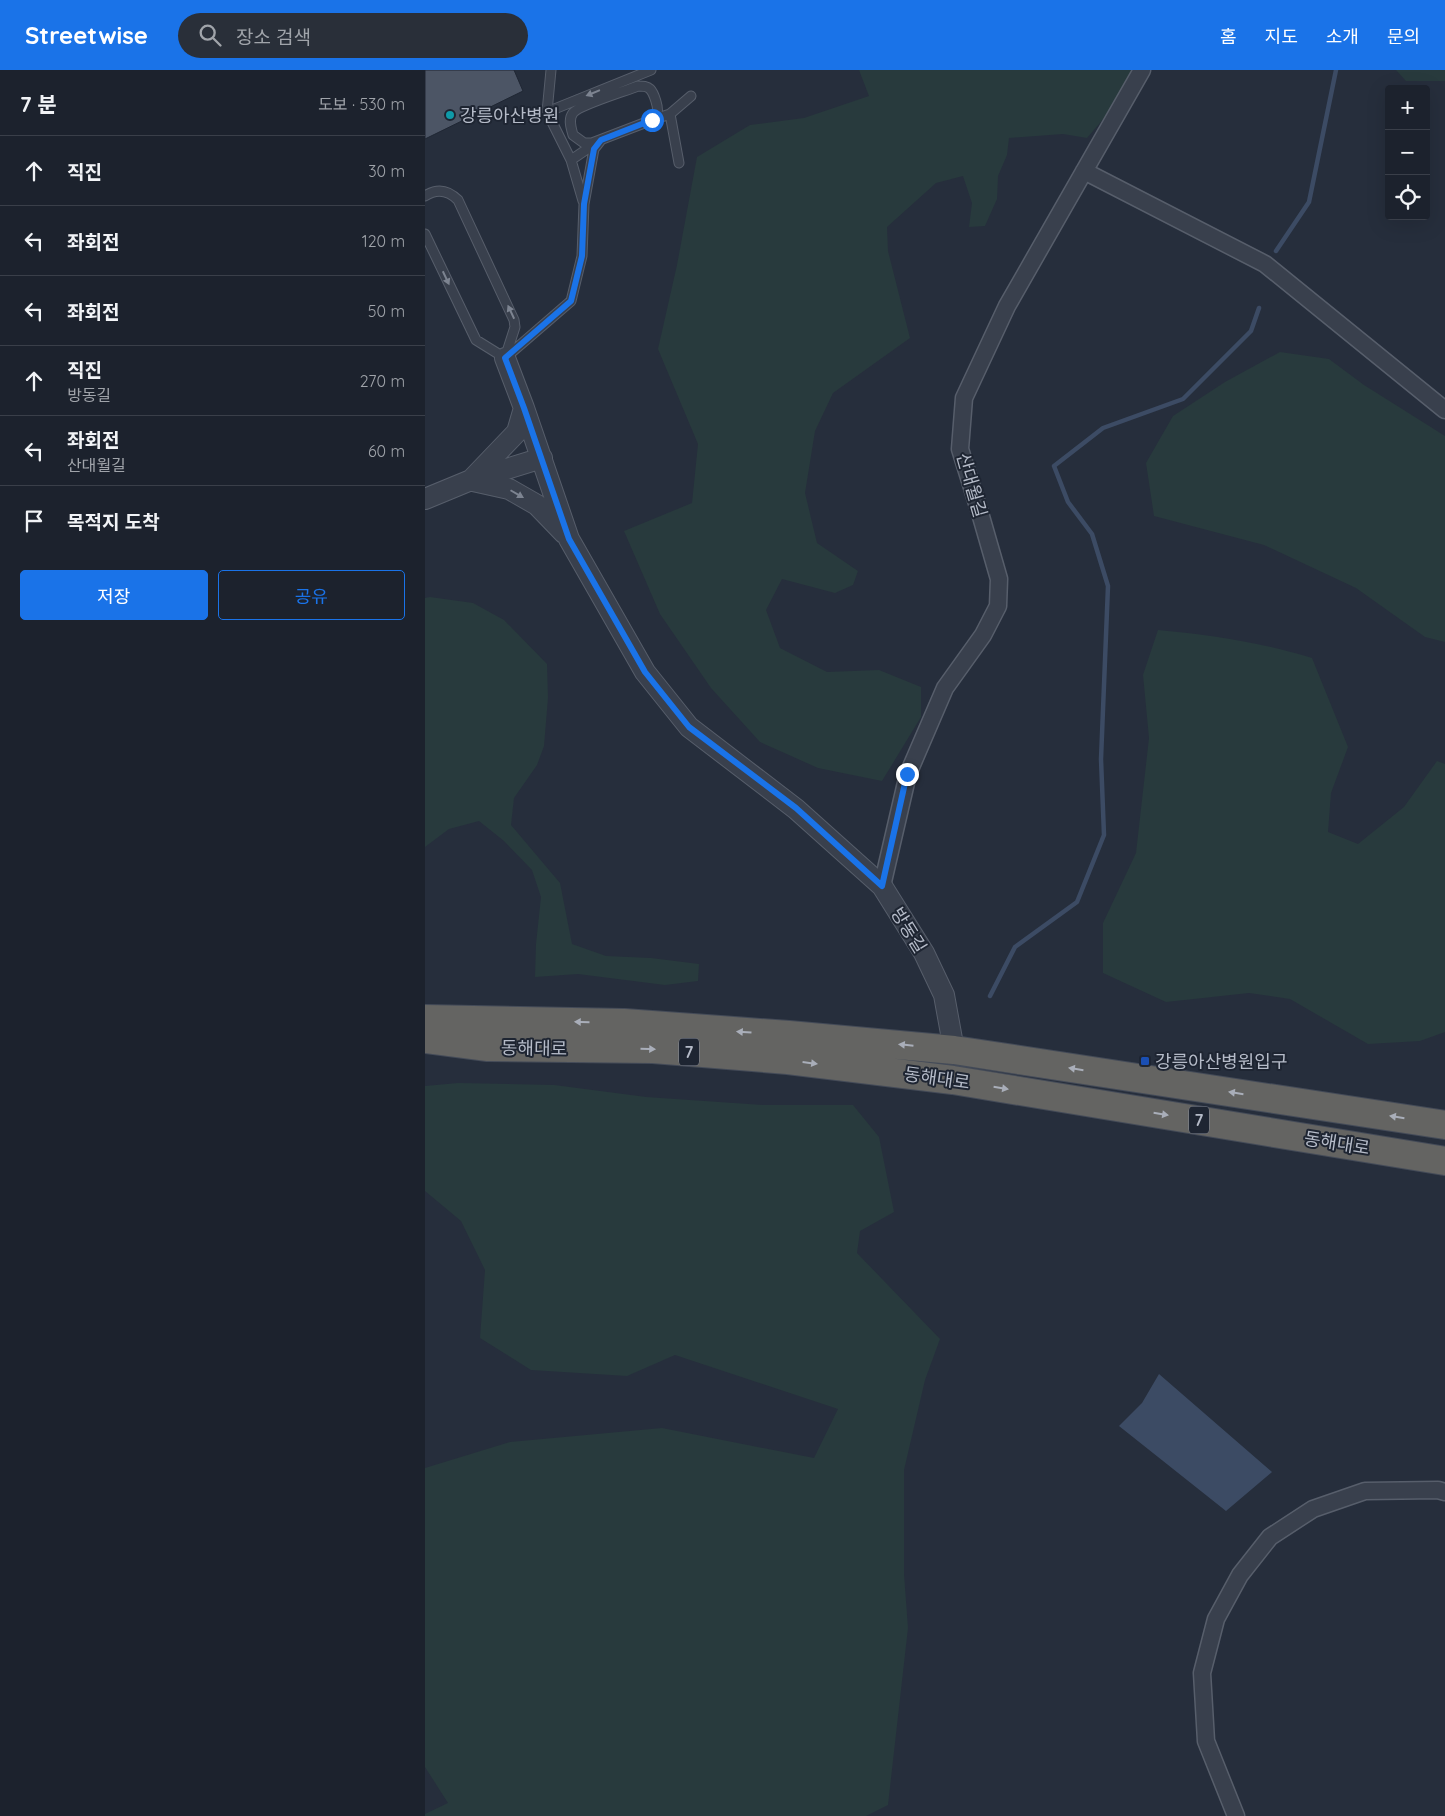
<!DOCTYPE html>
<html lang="ko">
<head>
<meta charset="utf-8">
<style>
  body { margin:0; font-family:Quicksand,"Noto Sans KR",sans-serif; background:#292f39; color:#f1f3f6 }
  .controls { position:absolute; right:15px; top:15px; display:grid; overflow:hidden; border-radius:5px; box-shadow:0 5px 20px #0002 }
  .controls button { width:45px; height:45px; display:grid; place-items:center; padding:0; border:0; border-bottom:1px solid #3a3f49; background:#1c222d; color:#f1f3f6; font:25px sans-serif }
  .stop { position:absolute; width:15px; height:15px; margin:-11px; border:4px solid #1a73e8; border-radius:50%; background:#fff }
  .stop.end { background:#1a73e8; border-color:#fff; box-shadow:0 1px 5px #0008 }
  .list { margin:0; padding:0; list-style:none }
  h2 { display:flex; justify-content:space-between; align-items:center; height:65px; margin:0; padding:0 20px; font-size:21px }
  h2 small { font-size:16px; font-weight:400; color:#a0a4aa }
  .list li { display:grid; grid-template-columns:32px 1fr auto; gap:15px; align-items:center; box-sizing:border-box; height:70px; padding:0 20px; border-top:1px solid #3a3f49 }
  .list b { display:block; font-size:19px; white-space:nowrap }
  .list p { margin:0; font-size:16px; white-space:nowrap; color:#a0a4aa }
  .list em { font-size:16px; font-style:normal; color:#a0a4aa }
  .actions { display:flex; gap:10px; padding:15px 20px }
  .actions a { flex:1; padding:11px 0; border:1px solid #1a73e8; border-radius:5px; text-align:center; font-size:18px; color:#1a73e8 }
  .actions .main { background:#1a73e8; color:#fff }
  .icon { flex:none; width:28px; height:28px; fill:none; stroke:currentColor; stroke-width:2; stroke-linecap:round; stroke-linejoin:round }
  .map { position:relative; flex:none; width:1020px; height:1746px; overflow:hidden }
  header { display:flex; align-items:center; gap:30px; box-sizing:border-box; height:70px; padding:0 25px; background:#1a73e8; color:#fff }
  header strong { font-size:24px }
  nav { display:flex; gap:28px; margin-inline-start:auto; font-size:18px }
  .search { width:350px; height:45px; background:#292f39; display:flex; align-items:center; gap:12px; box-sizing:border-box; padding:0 18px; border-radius:28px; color:#a0a4aa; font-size:19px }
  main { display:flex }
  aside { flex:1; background:#1c222d }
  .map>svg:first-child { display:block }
</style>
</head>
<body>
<header>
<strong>Streetwise</strong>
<div class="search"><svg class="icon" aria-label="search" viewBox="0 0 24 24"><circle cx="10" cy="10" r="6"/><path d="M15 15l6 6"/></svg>장소 검색</div>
<nav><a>홈</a><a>지도</a><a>소개</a><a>문의</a></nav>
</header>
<main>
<aside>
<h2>7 분<small>도보 · 530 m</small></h2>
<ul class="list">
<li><svg class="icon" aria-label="ahead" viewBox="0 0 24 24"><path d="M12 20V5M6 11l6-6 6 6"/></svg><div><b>직진</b></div><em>30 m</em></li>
<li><svg class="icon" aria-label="left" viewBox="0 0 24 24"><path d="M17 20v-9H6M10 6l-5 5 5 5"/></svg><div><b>좌회전</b></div><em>120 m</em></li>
<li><svg class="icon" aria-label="left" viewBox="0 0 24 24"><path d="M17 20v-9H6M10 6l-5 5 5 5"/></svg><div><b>좌회전</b></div><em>50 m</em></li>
<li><svg class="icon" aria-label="ahead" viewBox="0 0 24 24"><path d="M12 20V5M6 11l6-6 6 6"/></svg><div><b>직진</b><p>방동길</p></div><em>270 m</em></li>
<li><svg class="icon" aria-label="left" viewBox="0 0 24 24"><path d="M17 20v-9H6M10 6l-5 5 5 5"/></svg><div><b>좌회전</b><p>산대월길</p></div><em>60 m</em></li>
<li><svg class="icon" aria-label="arrive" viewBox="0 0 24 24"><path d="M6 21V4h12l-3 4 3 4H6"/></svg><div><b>목적지 도착</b></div></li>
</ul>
<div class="actions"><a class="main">저장</a><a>공유</a></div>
</aside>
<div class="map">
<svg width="1020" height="1746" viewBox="0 0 1020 1746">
  <rect width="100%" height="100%" fill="#262e3c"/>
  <path fill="#283a3d" d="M434 0H707L686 40 662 68 638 64 584 68 582 85 573 106 572 129 560 156 544 157 547 133 538 106 511 113 462 157 463 181 485 268 408 323 390 361 380 423 392 473 433 501 428 515 410 523 357 509 341 540 355 578 402 602 454 600 496 617V647L457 711 393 698 335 672 286 618 235 544 199 461 267 433 273 374 233 279 252 195 272 87 325 55 379 48 444 26Z
    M971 0H1020V11H981Z
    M855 282 904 289 939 315 1020 366V572L1000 567 931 518 839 475 729 446 721 393 748 346 800 312Z
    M5 527 48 533 79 550 122 594 123 628 119 676 112 695 89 728 86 755 135 813 147 874 181 886 226 888 274 894 273 911 240 915 153 904 110 907 111 874 116 827 107 800 79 771 54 751 24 759 0 777V528Z
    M733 560C787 565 834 572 887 588L923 677 906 723 903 762 933 774 979 737 1012 691 1020 694V962L995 971 943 974 865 929 824 923 741 932 678 903V853L711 783 724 668 718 605Z
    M33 1013 129 1015 221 1027 338 1035H428L454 1067 469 1142 435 1161 432 1183 515 1269 500 1310 479 1400V1504L483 1558 463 1735 441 1746H0V1744L23 1733 0 1697V1398L85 1372 237 1358 389 1388 413 1339 250 1285 202 1306 106 1300 55 1268 60 1200 36 1151 0 1121V1016Z"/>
  <path fill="#3c4b64" d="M734 1304 847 1402 801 1441 694 1356 717 1333Z"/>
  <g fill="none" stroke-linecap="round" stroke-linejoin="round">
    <path stroke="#3c4b64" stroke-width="4.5" d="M851 181 884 132 911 0
      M565 926 590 877 652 832 679 765 676 689 683 516 667 464 643 432 629 396 678 358 758 329 826 261 834 238"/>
  </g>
  <path fill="#4c5565" stroke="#202734" d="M0 0H89L98 21 0 69Z"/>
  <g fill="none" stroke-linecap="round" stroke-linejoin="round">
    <g stroke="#575e6b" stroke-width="11">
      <path id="service" d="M126 0 122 42 146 90 158 131
        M213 16C218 16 222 16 225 19 229 23 234 38 232 43 232 44 228 50 227 50L167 73H159L148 65C146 58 143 49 148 43 154 35 201 21 213 16Z
        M122 42 226 0
        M245 44 254 93
        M227 50 245 44 266 26
        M146 90 171 73
        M0 126C12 118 23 120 33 130L89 250 90 257 80 288
        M0 164 51 270 80 288
        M80 288 146 231 157 186 159 134 169 79 176 70"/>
    </g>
    <g stroke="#575e6b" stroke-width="19">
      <path id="minor" d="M659 101 840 194 1020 340
        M457 816 483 704 520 618 558 565 573 536 574 509 555 443 535 379 539 328 582 236 717 0
        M811 1746 781 1671 777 1603 791 1549 815 1505 845 1467 888 1439 940 1421 1013 1420 1020 1422"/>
    </g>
    <g stroke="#575e6b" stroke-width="22">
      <path id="tertiary" d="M80 288 99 338 144 469 220 602 264 657 371 739 457 816 499 883 519 925 529 980
        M47 409 92 362 99 338
        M48 411 84 419 112 435 139 463
        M0 429 46 410 117 388"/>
    </g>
    <g stroke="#444b58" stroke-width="30">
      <path id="trunk" d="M0 949 199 953 364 965 529 980 1020 1055
        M0 969 63 977 228 979 363 990 528 1010 1020 1091"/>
    </g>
    <use href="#service" stroke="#39404d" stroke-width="9"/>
    <use href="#minor" stroke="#39404d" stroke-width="16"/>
    <use href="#tertiary" stroke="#39404d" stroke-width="20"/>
    <use href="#trunk" stroke="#646462" stroke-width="28"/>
  </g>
  <defs><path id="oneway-solid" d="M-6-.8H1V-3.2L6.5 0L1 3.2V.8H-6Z" transform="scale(1.25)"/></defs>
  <g fill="#7d8491">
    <use href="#oneway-solid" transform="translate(168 23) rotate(158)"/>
    <use href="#oneway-solid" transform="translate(21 208) rotate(65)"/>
    <use href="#oneway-solid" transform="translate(86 242) rotate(-115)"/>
    <use href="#oneway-solid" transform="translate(92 424) rotate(30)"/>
  </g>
  <g fill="#a9aeb9">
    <use href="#oneway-solid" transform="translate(157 952) rotate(-179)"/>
    <use href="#oneway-solid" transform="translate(319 962) rotate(-176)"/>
    <use href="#oneway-solid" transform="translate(481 975) rotate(-174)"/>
    <use href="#oneway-solid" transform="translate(223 979) rotate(2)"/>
    <use href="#oneway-solid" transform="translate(385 993) rotate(7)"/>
    <use href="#oneway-solid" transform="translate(651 999) rotate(-171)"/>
    <use href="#oneway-solid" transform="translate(576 1018) rotate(9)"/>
    <use href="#oneway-solid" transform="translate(811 1023) rotate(-171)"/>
    <use href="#oneway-solid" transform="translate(736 1044) rotate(9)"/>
    <use href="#oneway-solid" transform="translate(972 1047) rotate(-171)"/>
  </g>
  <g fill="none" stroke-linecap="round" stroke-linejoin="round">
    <path stroke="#1a73e8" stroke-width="6" d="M227 50 176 70 169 79 159 134 157 186 146 231 80 288 99 338 144 469 220 602 264 657 371 738 457 816 482 704"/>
  </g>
  <circle fill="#0f9aa8" stroke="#1e2532" stroke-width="2" cx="25" cy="45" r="5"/>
  <rect fill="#1a4fb4" stroke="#1e2532" stroke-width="2" x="715" y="986" width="10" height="10" rx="2.5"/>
  <g text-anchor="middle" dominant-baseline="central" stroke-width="4" stroke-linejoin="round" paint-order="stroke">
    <g fill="#1e2532" stroke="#888e9b" stroke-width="1">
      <rect x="254" y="968.5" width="20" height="27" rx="4"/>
      <rect x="764" y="1036.5" width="20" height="27" rx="4"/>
    </g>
    <g font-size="16" font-weight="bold" fill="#b5bbc8">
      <text x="264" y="982">7</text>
      <text x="774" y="1050">7</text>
    </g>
    <g font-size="18" fill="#b5bbc8" stroke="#1e2532" text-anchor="start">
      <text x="35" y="45">강릉아산병원</text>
      <text x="730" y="991">강릉아산병원입구</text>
    </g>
    <g font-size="18" fill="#b5bbc8" stroke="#1e2532">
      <text transform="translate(547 415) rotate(74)">산대월길</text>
      <text transform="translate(484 860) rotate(58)">방동길</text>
      <text transform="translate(109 978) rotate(1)">동해대로</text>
      <text transform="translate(512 1008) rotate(8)">동해대로</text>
      <text transform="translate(912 1073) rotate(9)">동해대로</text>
    </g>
  </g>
</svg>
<div class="controls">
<button>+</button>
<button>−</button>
<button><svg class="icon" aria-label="locate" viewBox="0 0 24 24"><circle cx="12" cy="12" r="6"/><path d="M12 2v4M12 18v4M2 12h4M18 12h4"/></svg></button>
</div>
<div class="stop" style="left:227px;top:50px"></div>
<div class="stop end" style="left:482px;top:704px"></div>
</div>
</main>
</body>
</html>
